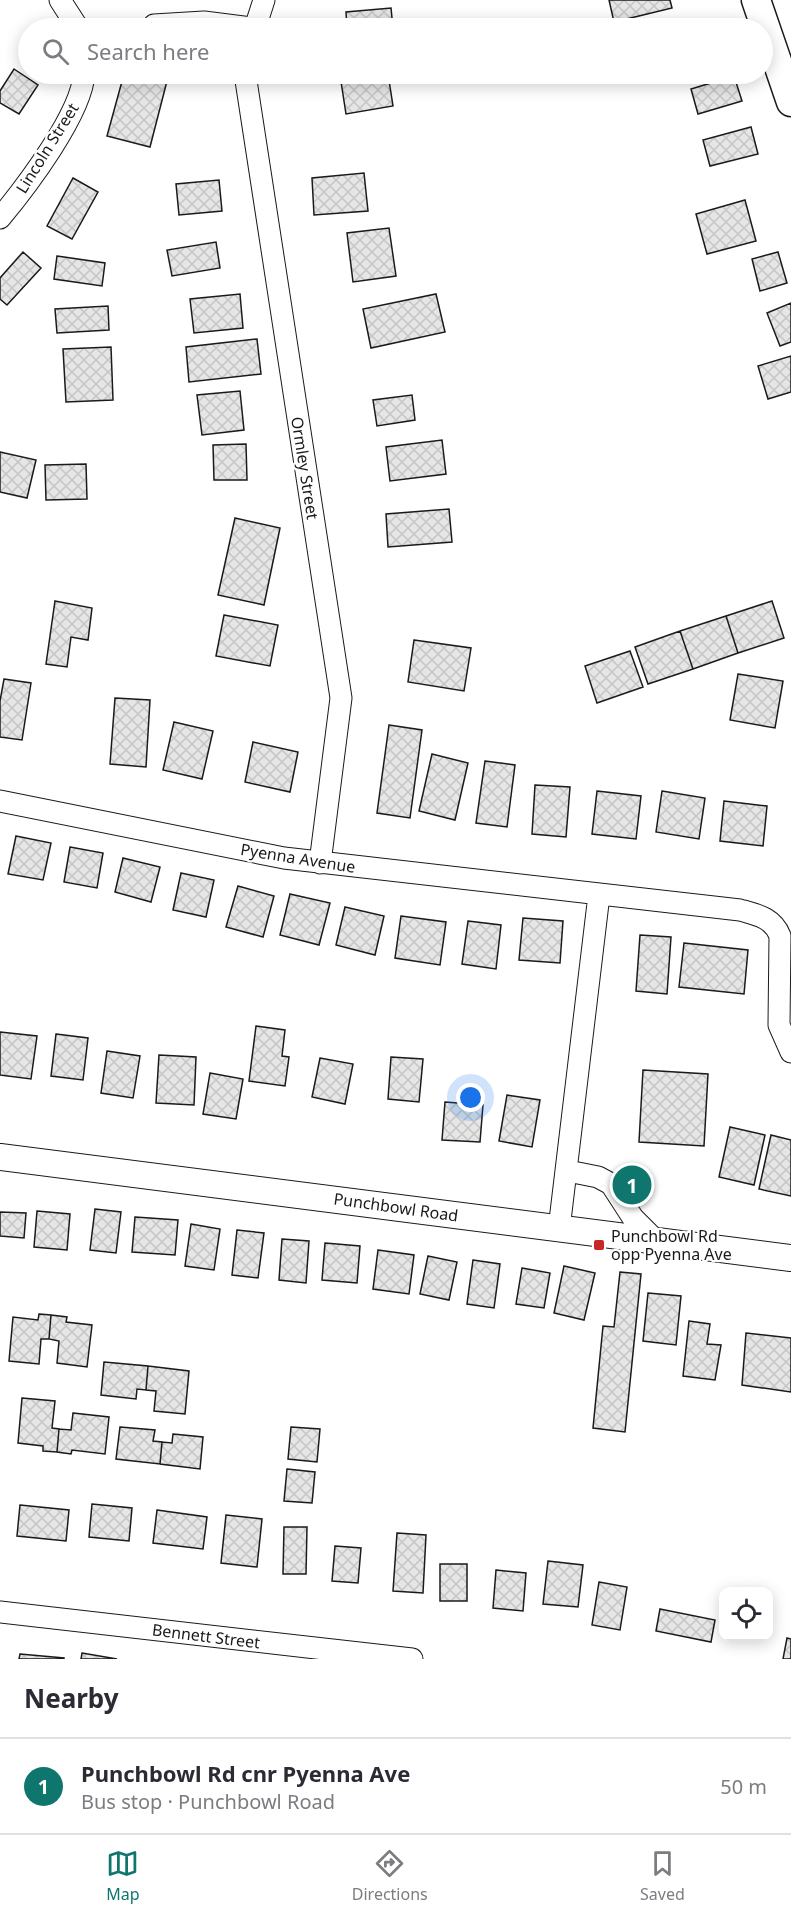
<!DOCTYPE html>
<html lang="en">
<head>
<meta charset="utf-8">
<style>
  body { margin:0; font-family:"Noto Sans",sans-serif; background:#f7f7f7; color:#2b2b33 }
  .controls { position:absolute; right:18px; bottom:18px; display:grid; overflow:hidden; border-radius:12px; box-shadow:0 3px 15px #0003 }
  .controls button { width:54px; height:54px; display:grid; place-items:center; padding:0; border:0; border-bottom:2px solid #e1e1e2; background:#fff; color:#2b2b33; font:30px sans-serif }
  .you { position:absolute; left:471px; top:1098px; width:21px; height:21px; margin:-15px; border:4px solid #fff; border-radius:50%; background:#1a73e8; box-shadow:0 0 0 9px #1a73e833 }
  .badge { display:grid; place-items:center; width:39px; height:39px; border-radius:50%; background:#0f766e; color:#fff; font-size:20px; font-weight:700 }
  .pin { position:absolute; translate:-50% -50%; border:3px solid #fff; box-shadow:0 2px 6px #0006 }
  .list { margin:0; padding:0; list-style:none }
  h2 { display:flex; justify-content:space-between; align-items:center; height:78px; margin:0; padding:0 24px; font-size:26px }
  h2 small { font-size:20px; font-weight:400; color:#7c7c81 }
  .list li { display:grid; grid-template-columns:39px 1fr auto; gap:18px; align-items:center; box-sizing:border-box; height:96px; padding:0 24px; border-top:2px solid #e1e1e2 }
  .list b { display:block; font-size:22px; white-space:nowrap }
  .list p { margin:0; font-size:20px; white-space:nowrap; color:#7c7c81 }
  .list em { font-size:20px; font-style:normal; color:#7c7c81 }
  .icon { flex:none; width:33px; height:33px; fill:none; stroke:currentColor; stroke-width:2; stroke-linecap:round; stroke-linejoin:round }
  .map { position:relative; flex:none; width:791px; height:1659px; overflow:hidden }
  .search { position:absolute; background:#fff; box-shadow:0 3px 15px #0003; left:18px; right:18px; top:18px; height:66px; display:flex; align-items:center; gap:15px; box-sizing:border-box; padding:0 21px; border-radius:33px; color:#7c7c81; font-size:22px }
  .sheet { height:174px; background:#fff }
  nav { display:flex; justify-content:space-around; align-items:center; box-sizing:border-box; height:84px; border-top:2px solid #e1e1e2; background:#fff; font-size:16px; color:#7c7c81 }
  nav a { display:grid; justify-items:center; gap:3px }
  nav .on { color:#0f766e }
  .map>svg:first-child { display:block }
</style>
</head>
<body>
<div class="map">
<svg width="791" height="1659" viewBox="0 0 791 1659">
  <defs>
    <pattern id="building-cross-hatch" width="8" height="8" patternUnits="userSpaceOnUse" patternTransform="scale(1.5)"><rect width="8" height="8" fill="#e6e6e6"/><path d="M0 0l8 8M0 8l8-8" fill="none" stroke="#c5c5c5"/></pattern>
  </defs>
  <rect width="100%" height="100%" fill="#fff"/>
  <path fill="url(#building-cross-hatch)" stroke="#1a1a1a" stroke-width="1.5" d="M609 0H670L672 8 614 22Z
    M391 8 393 28H347L346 12Z
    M14 69 38 85 19 114 0 103V91Z
    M124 74H140L167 81 150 147 107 136Z
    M388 74 393 106 346 114 340 75Z
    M734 76 742 101 698 114 691 89Z
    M751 127 758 154 710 166 703 140Z
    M364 173 368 211 314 215 312 178Z
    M73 178 98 192 72 239 47 226Z
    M219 180 222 211 179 215 176 184Z
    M745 200 756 241 707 254 696 214Z
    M389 228 396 276 353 282 347 233Z
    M216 242 220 268 172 276 167 250Z
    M23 252 41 268 7 305 0 299V278Z
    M778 252 787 283 760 291 752 259Z
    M57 256 105 263 102 286 54 279Z
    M240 294 243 328 194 333 190 299Z
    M436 294 445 332 371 348 363 309Z
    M791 303V342L780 346 767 313Z
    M108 306 109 330 57 333 55 309Z
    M257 339 261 374 189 382 186 347Z
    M111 347 113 400 66 402 63 349Z
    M791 356V392L768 399 758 366Z
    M240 391 244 430 202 435 197 395Z
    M412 395 415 420 377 426 373 400Z
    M442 440 446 474 390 481 386 447Z
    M246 444 247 480H214L213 445Z
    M0 452 36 460 27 498 0 492Z
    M86 464 87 499 46 500 45 465Z
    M449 509 452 542 388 547 386 514Z
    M235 518 280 528 264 605 218 595Z
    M55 601 92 608 88 640 71 637 67 667 46 664Z
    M772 601 784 638 738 653 726 616Z
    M224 615 278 625 270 666 216 656Z
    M726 616 738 653 693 669 680 631Z
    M680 631 693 669 648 684 635 647Z
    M414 640 471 648 464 691 408 682Z
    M630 651 643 687 597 703 585 666Z
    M738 674 783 681 775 728 730 720Z
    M4 679 31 683 22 740 0 737V701Z
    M115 698 150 700 146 767 110 764Z
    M174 722 213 731 202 779 163 770Z
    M389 725 422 730 410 818 377 813Z
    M253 742 298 752 290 792 245 782Z
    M432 754 468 763 455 820 419 811Z
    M485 761 515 765 507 827 476 823Z
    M535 785 570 787 566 837 532 834Z
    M597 791 641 796 636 839 592 834Z
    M662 791 705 798 699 839 656 832Z
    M724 801 767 806 763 846 720 841Z
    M16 836 51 843 43 880 8 874Z
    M70 847 103 853 97 888 64 882Z
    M123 858 160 867 151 902 115 892Z
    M181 873 214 880 206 917 173 910Z
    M238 886 274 896 263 937 226 927Z
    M290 894 330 903 319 945 280 935Z
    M345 907 384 916 375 955 336 945Z
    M401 916 446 922 440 965 395 958Z
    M523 918 563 921 560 963 519 960Z
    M468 921 501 925 496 969 462 964Z
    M640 935 671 937 667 994 636 991Z
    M684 943 748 950 744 994 679 987Z
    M256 1026 285 1030 282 1056 289 1057 285 1086 249 1081Z
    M0 1032 37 1036 31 1079 0 1075Z
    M56 1034 88 1038 83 1080 51 1076Z
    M107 1051 140 1056 133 1098 101 1093Z
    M159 1055 196 1057 194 1105 156 1103Z
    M391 1057 423 1059 419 1102 388 1099Z
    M320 1058 353 1064 345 1104 312 1097Z
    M643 1070 708 1074 704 1146 639 1142Z
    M210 1073 243 1079 236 1119 203 1114Z
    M507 1095 540 1100 532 1147 499 1141Z
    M445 1102 483 1105 480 1142 442 1140Z
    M730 1127 765 1135 754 1185 719 1177Z
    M771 1135 791 1140V1196L759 1189Z
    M95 1209 121 1212 116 1253 90 1250Z
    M37 1211 70 1214 67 1250 34 1247Z
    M0 1212 26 1213 24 1238 0 1236Z
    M135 1217 178 1220 175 1255 132 1252Z
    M191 1224 220 1229 214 1270 185 1266Z
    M237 1230 264 1233 258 1278 232 1275Z
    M282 1239 309 1241 306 1283 279 1280Z
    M325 1243 360 1246 357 1283 322 1280Z
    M378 1250 414 1255 409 1294 373 1289Z
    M428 1256 457 1262 449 1300 420 1294Z
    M473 1260 500 1264 494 1308 467 1304Z
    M564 1266 595 1273 584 1320 554 1313Z
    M522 1268 550 1273 544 1308 516 1304Z
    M620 1272 641 1274 625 1432 593 1428 603 1326 614 1327Z
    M648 1293 681 1296 676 1345 643 1341Z
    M39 1314 51 1315 49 1339H41L39 1364 9 1361 13 1317 38 1320Z
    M51 1315 67 1317 66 1322 92 1325 87 1367 57 1363 59 1341 49 1339Z
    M689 1321 710 1324 707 1344 721 1345 715 1380 683 1376Z
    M746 1333 791 1338V1392L742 1385Z
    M104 1362 148 1366 146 1390 137 1389 136 1399 101 1395Z
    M148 1366 189 1371 185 1414 154 1411 156 1391 146 1390Z
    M22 1398 55 1401 52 1428 59 1429 57 1452 43 1451V1446L18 1443Z
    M73 1413 109 1417 105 1454 72 1450 71 1454 57 1452 59 1429 71 1430Z
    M120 1427 155 1430 153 1441 162 1442 160 1464 116 1459Z
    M291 1427 320 1429 317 1462 288 1459Z
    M173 1434 203 1437 200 1469 160 1464 162 1442 172 1443Z
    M287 1469 315 1472 312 1503 284 1501Z
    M92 1504 132 1508 129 1541 89 1537Z
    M20 1505 69 1510 66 1541 17 1536Z
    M157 1510 207 1517 203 1549 153 1543Z
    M226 1515 262 1519 257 1567 221 1563Z
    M284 1527H307L306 1574H283Z
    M397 1533 426 1535 423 1593 393 1591Z
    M335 1546 361 1548 358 1583 332 1581Z
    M548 1561 583 1565 578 1607 543 1604Z
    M440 1564H467V1601H440Z
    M496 1570 526 1573 523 1611 493 1608Z
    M599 1582 627 1587 620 1630 592 1625Z
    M660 1609 715 1620 711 1642 656 1631Z
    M787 1638 791 1639V1659H783Z
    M82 1653 117 1659H81Z
    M20 1654 64 1658V1659H19Z"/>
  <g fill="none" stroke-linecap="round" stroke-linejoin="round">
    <g stroke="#1a1a1a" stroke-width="23">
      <path id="minor" d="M60 0 78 28
        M154 25 204 22 251 28
        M255 28 264 0
        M245 74 341 698 320 863
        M0 218C26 187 82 113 84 74
        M0 801 284 858 740 910C758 915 773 918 780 936L779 1025 791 1052
        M568 1171 598 1177 611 1184 633 1218 656 1241
        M559 1229 599 895
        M0 1612 412 1659"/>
    </g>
    <g stroke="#1a1a1a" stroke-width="28">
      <path id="tertiary" d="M0 1157 791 1258"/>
    </g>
    <g stroke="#1a1a1a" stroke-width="31">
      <path id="secondary" d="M756 0 791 102"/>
    </g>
    <use href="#minor" stroke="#fff" stroke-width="21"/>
    <use href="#tertiary" stroke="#fff" stroke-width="26"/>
    <use href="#secondary" stroke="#fff" stroke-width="28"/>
  </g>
  <rect fill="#c62828" stroke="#fff" stroke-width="2" x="593" y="1239" width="12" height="12" rx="3"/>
  <g text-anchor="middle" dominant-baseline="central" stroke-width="4.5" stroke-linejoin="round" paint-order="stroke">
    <g font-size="16" fill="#1a1a1a" stroke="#fff">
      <text transform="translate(47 148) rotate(-58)">Lincoln Street</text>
      <text transform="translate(305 468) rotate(81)">Ormley Street</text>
      <text transform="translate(298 858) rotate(9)">Pyenna Avenue</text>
      <text transform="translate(396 1207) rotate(8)">Punchbowl Road</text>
      <text transform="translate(206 1636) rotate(7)">Bennett Street</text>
    </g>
    <g font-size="16" fill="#1a1a1a" stroke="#fff" text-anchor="start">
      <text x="611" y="1236">Punchbowl Rd<tspan x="611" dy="18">opp Pyenna Ave</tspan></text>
    </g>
  </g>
</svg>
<div class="controls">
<button><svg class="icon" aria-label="locate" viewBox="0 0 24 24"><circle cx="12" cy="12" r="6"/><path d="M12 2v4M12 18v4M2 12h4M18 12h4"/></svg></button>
</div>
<div class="you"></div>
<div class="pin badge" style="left:632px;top:1185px">1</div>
<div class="search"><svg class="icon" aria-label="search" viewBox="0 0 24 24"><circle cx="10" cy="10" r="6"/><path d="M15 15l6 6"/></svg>Search here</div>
</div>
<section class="sheet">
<h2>Nearby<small></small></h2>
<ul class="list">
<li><span class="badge">1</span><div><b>Punchbowl Rd cnr Pyenna Ave</b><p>Bus stop · Punchbowl Road</p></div><em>50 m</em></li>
</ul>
</section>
<nav>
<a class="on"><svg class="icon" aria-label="map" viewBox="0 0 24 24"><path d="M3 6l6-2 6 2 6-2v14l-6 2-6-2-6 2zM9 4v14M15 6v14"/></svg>Map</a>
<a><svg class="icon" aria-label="directions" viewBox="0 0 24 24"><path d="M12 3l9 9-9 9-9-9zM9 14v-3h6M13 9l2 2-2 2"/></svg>Directions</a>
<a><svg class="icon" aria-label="saved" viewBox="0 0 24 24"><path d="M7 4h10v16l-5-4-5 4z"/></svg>Saved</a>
</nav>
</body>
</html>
